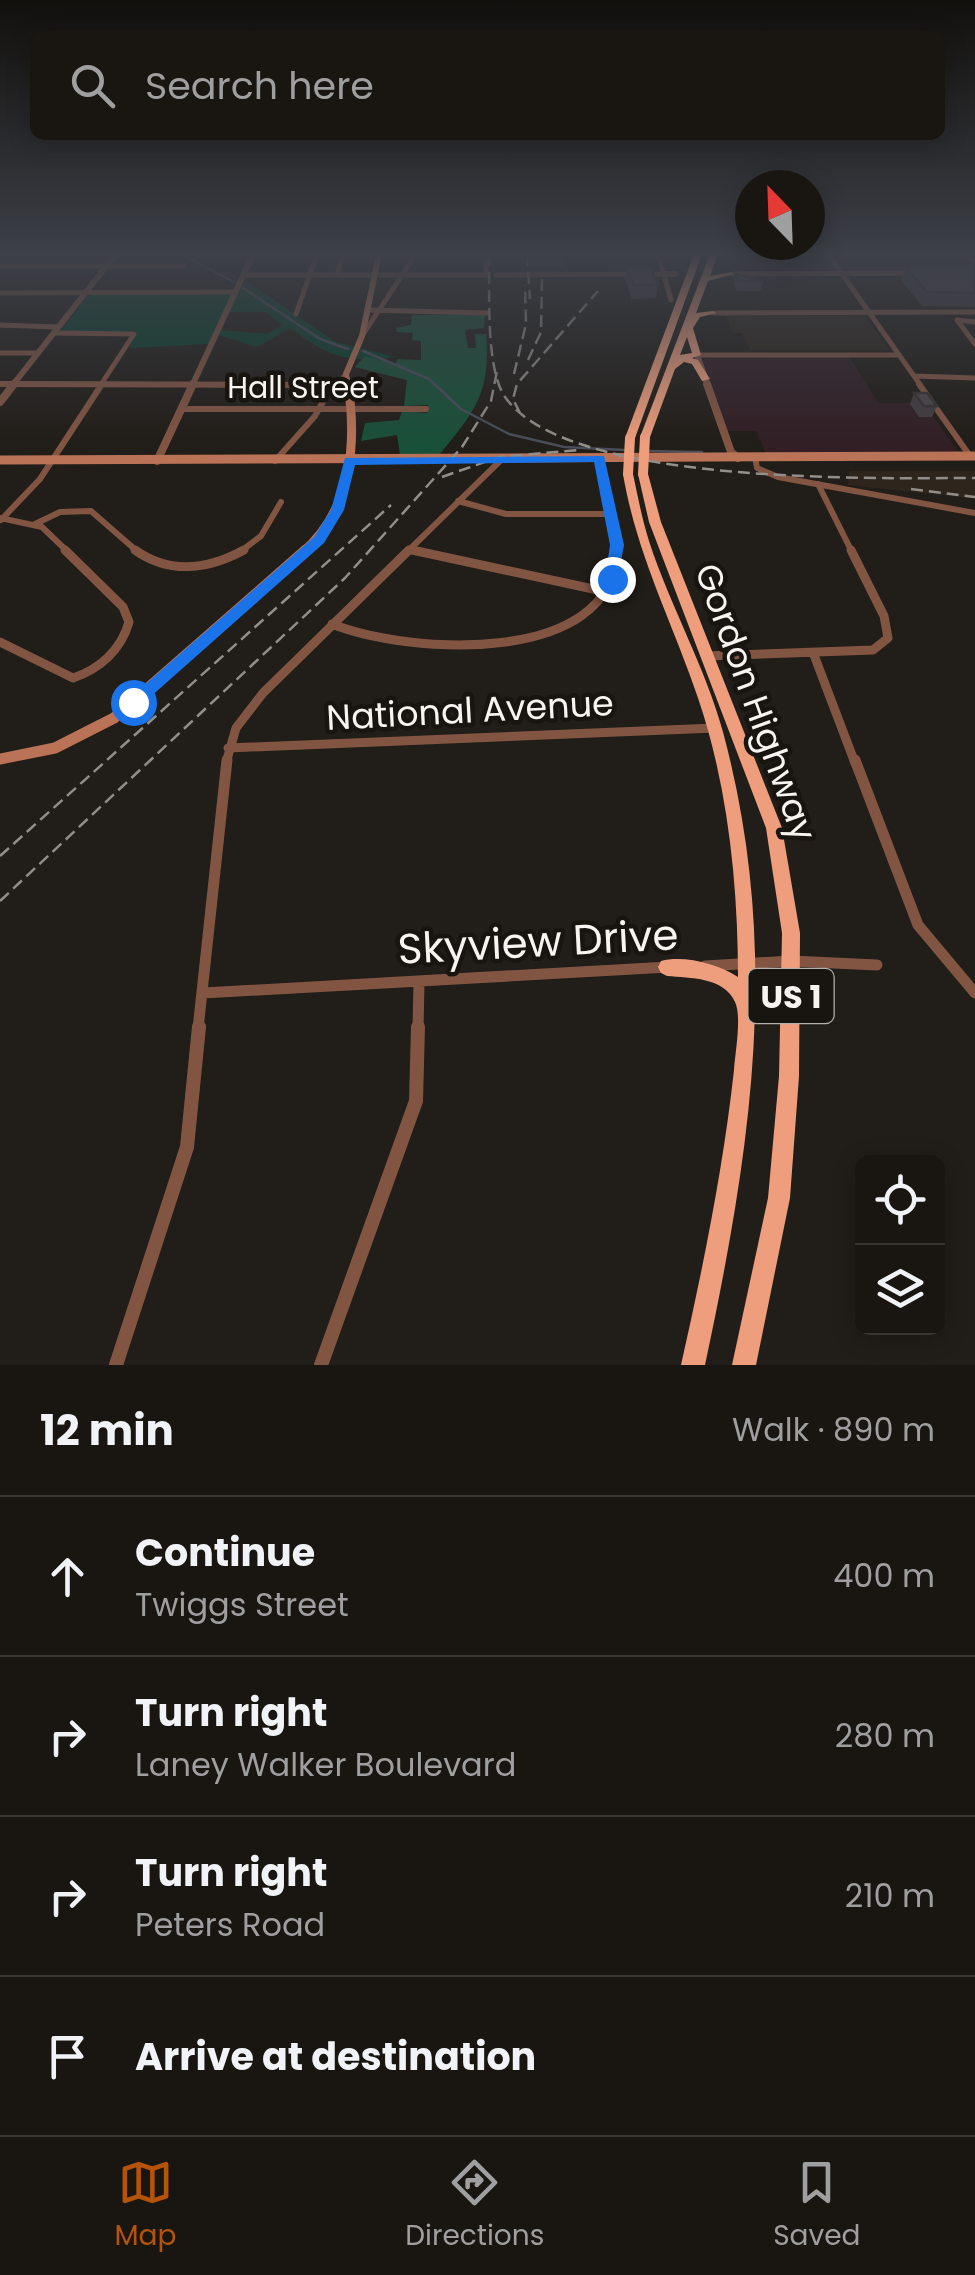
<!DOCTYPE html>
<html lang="en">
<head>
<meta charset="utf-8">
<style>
  body { margin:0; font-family:Poppins,sans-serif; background:#262320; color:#f1f3f6 }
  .controls { position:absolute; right:30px; bottom:30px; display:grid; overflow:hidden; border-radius:15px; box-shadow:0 5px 25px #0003 }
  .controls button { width:90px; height:90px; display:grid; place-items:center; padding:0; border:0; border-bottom:2px solid #373532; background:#191612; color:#f1f3f6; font:50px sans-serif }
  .compass { position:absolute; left:735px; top:170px; width:90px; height:90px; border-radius:50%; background:#191612; box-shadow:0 5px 25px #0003; rotate:337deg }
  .stop { position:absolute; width:30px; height:30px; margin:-22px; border:8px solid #1a73e8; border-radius:50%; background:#fff }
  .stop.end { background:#1a73e8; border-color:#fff; box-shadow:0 2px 10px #0008 }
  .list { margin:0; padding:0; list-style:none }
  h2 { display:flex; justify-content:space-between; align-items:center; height:130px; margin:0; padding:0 40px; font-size:42px }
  h2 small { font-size:32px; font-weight:400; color:#9f9f9f }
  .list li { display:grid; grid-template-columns:65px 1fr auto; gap:30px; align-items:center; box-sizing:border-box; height:160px; padding:0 40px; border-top:2px solid #373532 }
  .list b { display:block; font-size:38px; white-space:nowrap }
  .list p { margin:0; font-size:32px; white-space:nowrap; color:#9f9f9f }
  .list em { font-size:32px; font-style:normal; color:#9f9f9f }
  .icon { flex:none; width:55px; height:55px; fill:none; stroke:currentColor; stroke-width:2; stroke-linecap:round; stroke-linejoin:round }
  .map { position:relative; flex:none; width:975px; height:1365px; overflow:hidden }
  .search { position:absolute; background:#191612; box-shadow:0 5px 25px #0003; left:30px; right:30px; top:30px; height:110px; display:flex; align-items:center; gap:25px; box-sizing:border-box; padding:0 35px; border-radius:15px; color:#9f9f9f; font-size:38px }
  .sheet { height:770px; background:#191612 }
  nav { display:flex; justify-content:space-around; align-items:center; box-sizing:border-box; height:140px; border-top:2px solid #373532; background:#191612; font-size:28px; color:#9f9f9f }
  nav a { display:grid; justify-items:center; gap:5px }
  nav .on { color:#b45309 }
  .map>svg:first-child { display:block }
</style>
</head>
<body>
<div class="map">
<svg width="975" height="1365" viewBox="0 0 975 1365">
  <rect width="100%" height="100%" fill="#211d18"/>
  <path fill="#311f25" d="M832 254H959L975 270 844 271Z
    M849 356 878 403H924L960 454H766L756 431H727L700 358Z"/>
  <path fill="#2e251c" d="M864 315 890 350H750L742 333H733L726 316Z
    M849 471H975V499L848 485Z"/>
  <path fill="#07402b" d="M246 281 336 342 396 357C346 363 331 358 290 328L257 347 219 335 221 330 268 334 282 325 266 312H223L208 344 130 348 136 332 60 331 89 295 237 293Z"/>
  <path fill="#195039" d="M485 314 484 328 465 330 468 348H476L475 334H486C491 392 475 412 439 455H400L397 435 361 441 365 423 399 420 402 411 427 413 428 405 404 406 407 380 355 367 365 356 395 364 398 359 421 360V341L412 340 413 333 397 332 396 328 411 325 412 315Z"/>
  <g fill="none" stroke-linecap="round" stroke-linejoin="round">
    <path stroke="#4a4d59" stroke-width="2.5" d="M181 254 234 282
      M243 288 320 339 348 349
      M363 351 429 379 461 409 509 434 564 447 625 450
      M648 451 702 452"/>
    <path stroke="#825543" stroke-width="5" d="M658 254 671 300
      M828 254 921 386
      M965 254 975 264
      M0 266H184
      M732 274 912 273
      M243 275H486V254
      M337 275 343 254
      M496 275 666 274
      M0 293 236 292
      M368 310 487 313
      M713 313 975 312
      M296 314 317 254
      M975 322 957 320 975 344
      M0 325 58 327
      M54 333 134 334 100 386
      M362 336 416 254
      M0 353H38
      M697 355H899
      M914 376 975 378
      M0 384 331 385
      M331 386 346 375"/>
    <path stroke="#825543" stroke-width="6" d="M0 384 331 385
      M919 384 970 456
      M181 409H426
      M755 457 757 468 778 477 975 513
      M599 459 617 552
      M275 461 315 416 333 384
      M818 484 852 552
      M458 501 506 514H611
      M0 518 42 527 68 552
      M1 520 40 479 102 384
      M35 524 60 512 91 511 138 552
      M409 549 419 552
      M240 552 261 536 281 502
      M407 552 501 460"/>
    <path stroke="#825543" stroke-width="9" d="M135 550C170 575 209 569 244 550
      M412 550 607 592
      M332 624C407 654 614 668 617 550
      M0 642 73 678C100 669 121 650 129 622L123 607 65 550
      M814 655 855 763
      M706 656 873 650 888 638 884 616 851 550
      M228 748 715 728
      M226 763 236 728 263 693 409 550"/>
    <path stroke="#825543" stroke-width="11" d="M855 760 918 925 975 993
      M705 966 792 961 877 965
      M203 993 669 967
      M198 1029 227 760
      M418 1029 419 982"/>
    <path stroke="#825543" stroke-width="14" d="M116 1365 187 1147 199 1027
      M321 1365 416 1101 418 1027"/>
    <path stroke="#825543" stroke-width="6" d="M666 274H675
      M697 355 708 386
      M12 386 116 254
      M192 386 253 254"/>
    <path stroke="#825543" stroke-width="8" d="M707 384 731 452 738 458
      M0 402 14 384
      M157 461 193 384"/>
    <path stroke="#bb7357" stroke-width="6" d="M348 386 346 374 362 336 379 254"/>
    <path stroke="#bb7357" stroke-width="9" d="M0 460 975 456
      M303 552C351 510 357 445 348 384"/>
    <path stroke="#bb7357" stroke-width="11" d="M0 759 55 748 114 718 306 550"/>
    <path fill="#ee9e7d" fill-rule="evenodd" d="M694 254H702L635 438 630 441 626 440 625 438Z
      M710 254H718L710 276 732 272 736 274 708 281 696 313 713 311 717 313 700 317 693 328 701 355 692 358 698 360 710 379 702 381 692 364 684 362 675 369 650 437 645 440 641 439 640 437ZM687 337 692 353 680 355Z
      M628 471 633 474C638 497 642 519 649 541 670 606 705 666 723 732 782 951 751 1149 705 1365H681C703 1267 723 1170 734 1070 735 1054 742 1016 735 1002 724 977 690 978 667 976L661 973 658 967 661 961C684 955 718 964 738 977 738 885 728 786 698 698 672 621 637 556 623 474Z
      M643 471 648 474 661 522 782 828 800 933 799 1076 790 1198 756 1365H732L768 1198 779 1076 782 933 766 828 649 522 638 474Z"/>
    <path stroke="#928e8a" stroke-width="2.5" stroke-dasharray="12 6" stroke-linecap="butt" d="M489 254C490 290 485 368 505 397 567 486 872 478 975 478
      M527 254 530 299
      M528 360 541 332 542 279
      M514 374 526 324 525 285
      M520 413 513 399 517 384 598 291
      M442 477 499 457 578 450
      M911 489 975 497
      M0 856 391 505
      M0 901 345 578 462 447 491 401 497 371"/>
    <path stroke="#ee9e7d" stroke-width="10" d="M628 474 630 438
      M643 474 645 437"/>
  </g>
  <path fill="#423d40" d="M528 254H565L564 266H529Z
    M975 264V307L922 306 901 280 905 266Z
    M626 267 658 285 656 298 632 299 625 280Z
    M735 274 763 281 761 291H737L733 284Z
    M914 393 937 406 932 417H919L910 404Z"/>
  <path fill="#4d474b" stroke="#363234" stroke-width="2.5" d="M975 264V293L927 292 905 266Z
    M626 267H650L658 285H634Z
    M735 274 763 281H739Z
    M914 393H927L937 406H924Z"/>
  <linearGradient id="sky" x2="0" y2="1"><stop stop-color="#12100d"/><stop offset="0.57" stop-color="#3d4048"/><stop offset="1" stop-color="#3d4048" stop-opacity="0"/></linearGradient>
  <rect width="975" height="445" fill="url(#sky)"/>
  <path fill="#1a73e8" d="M604 456 624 545 617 583 605 579 610 545 594 462 355 465 344 510 324 543 139 707 125 702 314 537 331 510 345 458Z"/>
  <g text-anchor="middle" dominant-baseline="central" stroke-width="9" stroke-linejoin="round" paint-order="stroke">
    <g font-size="30" fill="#f8f4f1" stroke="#18140f">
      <text x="303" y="387">Hall Street</text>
    </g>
    <rect fill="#18140f" stroke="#b5b1ad" stroke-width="2.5" x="748.5" y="969" width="85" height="54" rx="8"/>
    <g font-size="32" font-weight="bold" fill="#f8f4f1">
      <text x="791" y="996">US 1</text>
    </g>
    <g font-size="35" fill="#f8f4f1" stroke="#18140f">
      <text transform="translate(756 702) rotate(70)">Gordon Highway</text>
      <text transform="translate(470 710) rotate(-3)">National Avenue</text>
    </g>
    <g font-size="42" fill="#f8f4f1" stroke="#18140f">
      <text transform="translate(538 942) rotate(-3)">Skyview Drive</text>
    </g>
  </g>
</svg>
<div class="controls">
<button><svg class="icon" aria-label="locate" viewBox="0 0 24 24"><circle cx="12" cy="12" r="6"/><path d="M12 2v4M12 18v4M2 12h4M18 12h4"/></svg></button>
<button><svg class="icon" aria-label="layers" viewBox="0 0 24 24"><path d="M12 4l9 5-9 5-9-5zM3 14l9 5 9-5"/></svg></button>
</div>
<svg class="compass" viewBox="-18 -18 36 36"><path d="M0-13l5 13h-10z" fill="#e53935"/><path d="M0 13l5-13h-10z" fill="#9f9f9f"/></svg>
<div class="stop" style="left:133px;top:702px"></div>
<div class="stop end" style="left:612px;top:579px"></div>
<div class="search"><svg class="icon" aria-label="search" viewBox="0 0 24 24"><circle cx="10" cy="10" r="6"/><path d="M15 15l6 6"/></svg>Search here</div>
</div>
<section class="sheet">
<h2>12 min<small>Walk · 890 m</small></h2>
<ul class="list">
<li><svg class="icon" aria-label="ahead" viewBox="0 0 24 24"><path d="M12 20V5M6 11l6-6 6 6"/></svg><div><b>Continue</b><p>Twiggs Street</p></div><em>400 m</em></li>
<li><svg class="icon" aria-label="right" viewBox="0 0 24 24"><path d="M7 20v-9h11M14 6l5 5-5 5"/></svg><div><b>Turn right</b><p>Laney Walker Boulevard</p></div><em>280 m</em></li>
<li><svg class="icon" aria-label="right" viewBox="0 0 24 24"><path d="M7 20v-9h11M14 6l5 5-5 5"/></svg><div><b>Turn right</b><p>Peters Road</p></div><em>210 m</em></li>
<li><svg class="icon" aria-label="arrive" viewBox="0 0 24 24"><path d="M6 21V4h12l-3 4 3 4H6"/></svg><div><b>Arrive at destination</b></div></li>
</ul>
</section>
<nav>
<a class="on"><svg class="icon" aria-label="map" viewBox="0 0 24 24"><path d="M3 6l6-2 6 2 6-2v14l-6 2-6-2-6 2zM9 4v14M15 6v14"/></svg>Map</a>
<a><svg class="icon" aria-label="directions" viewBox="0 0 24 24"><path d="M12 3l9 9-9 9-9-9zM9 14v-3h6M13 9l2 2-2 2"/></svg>Directions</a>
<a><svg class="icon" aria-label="saved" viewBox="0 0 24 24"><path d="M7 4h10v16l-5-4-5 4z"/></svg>Saved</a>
</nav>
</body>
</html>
